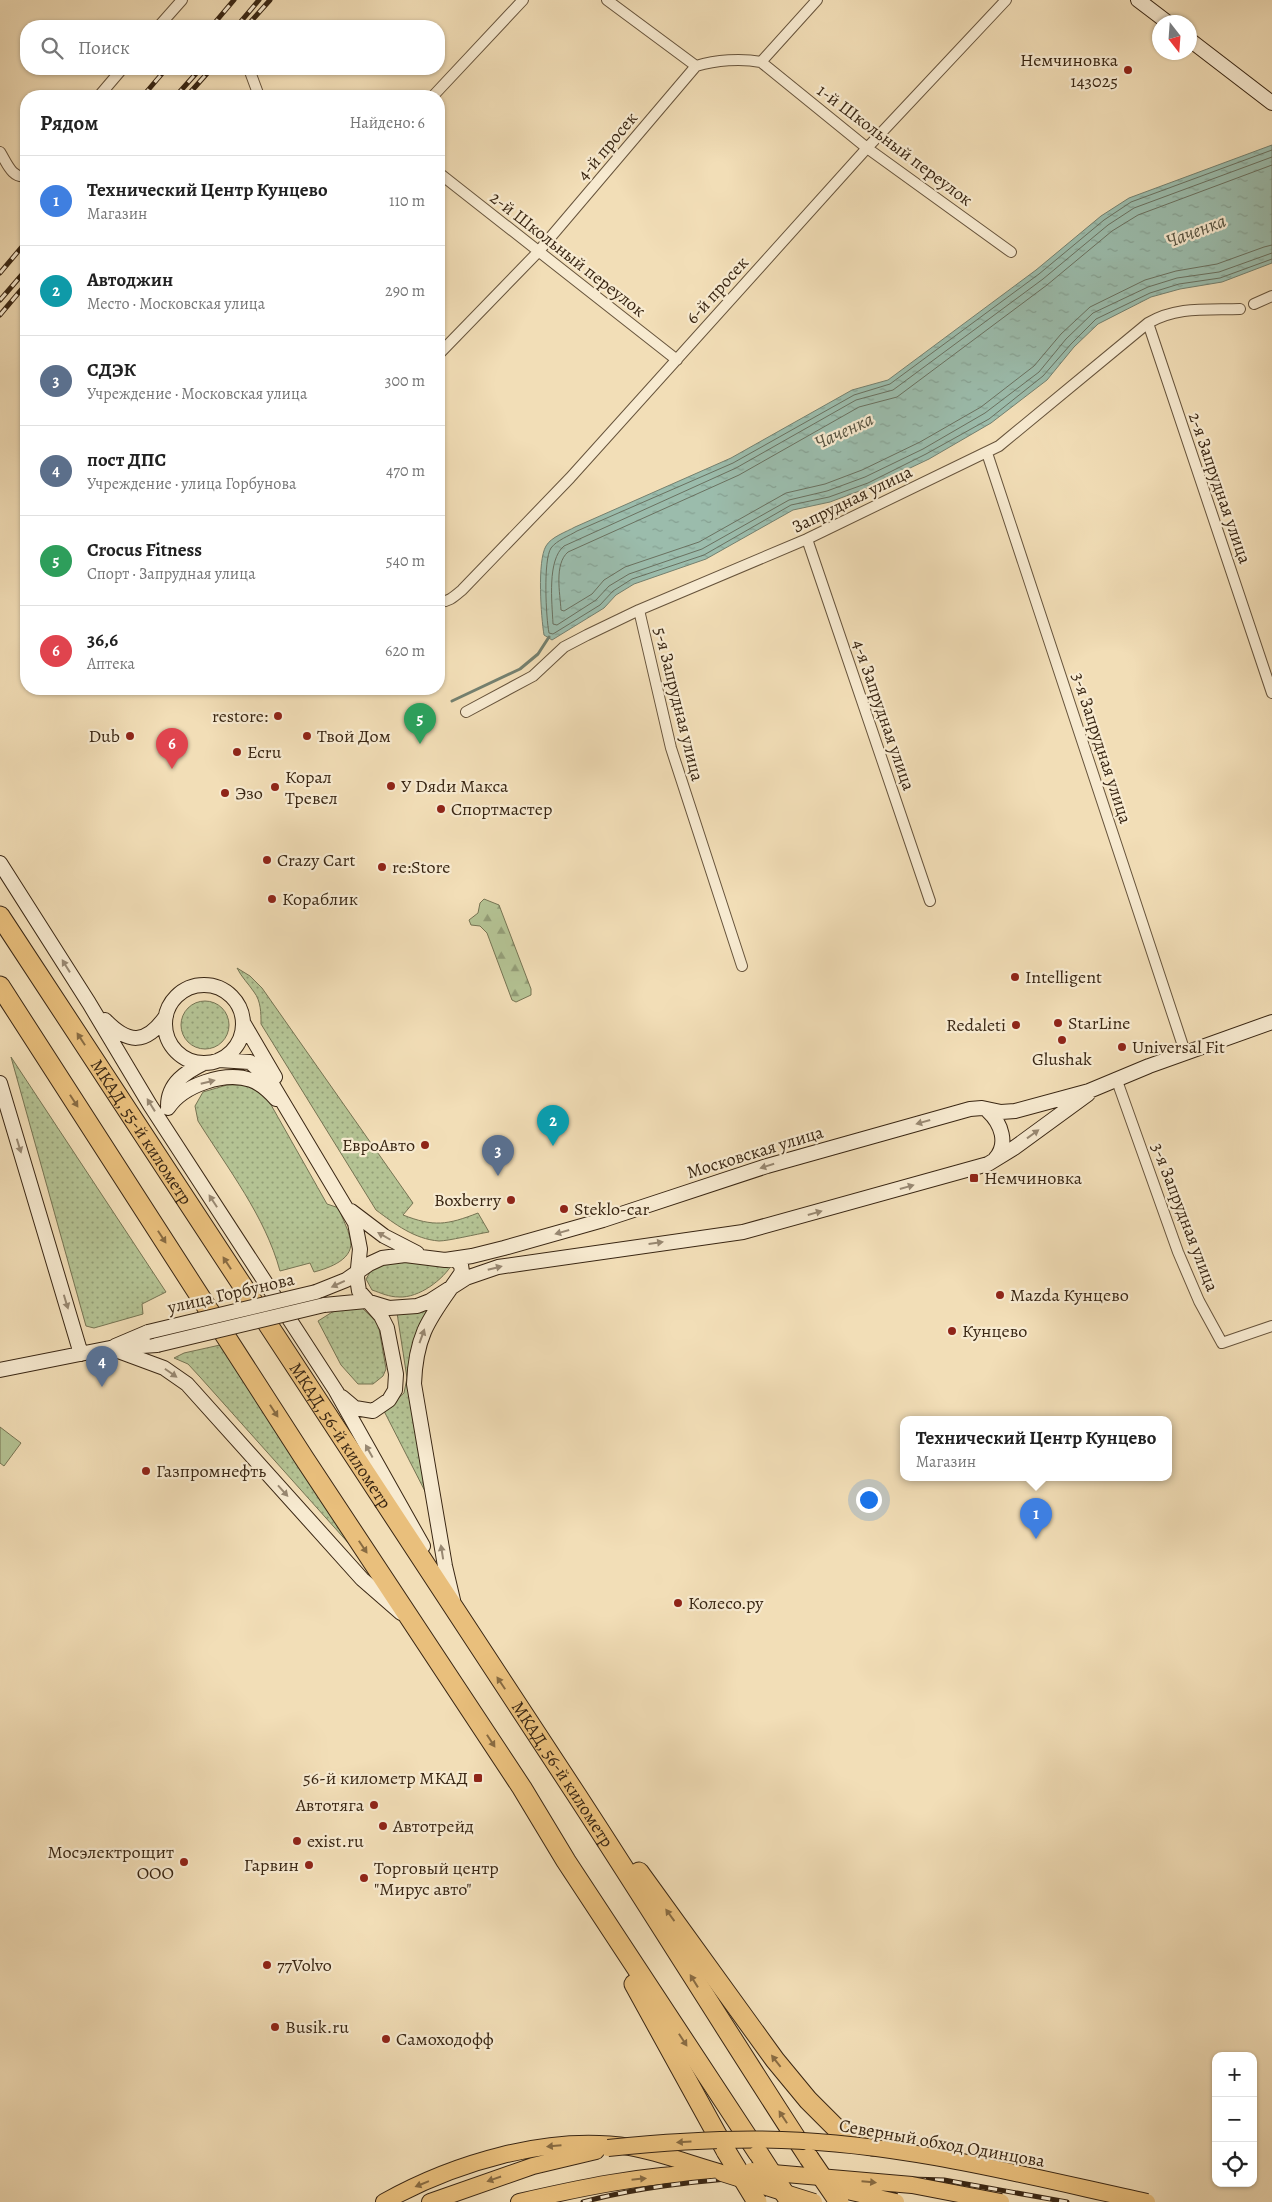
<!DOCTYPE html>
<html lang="ru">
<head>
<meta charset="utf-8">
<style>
  body { margin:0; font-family:Alegreya,serif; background:#f2f2f2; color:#222 }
  .controls { position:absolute; right:15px; bottom:15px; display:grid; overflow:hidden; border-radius:10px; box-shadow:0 1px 4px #0004 }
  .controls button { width:45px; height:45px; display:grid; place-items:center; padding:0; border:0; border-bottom:1px solid #e0e0e0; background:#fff; color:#222; font:25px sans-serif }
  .compass { position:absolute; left:1152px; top:15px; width:45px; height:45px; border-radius:50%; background:#fff; box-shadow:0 1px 4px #0004; rotate:163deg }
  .you { position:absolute; left:868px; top:1499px; width:18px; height:18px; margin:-12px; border:4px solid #fff; border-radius:50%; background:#1a73e8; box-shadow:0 0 0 8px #1a73e833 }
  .badge { display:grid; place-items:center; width:32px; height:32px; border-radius:50%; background:#8f2418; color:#fff; font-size:16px; font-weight:700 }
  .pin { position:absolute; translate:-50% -41px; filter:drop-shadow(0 1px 2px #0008) }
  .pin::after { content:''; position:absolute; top:26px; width:18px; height:15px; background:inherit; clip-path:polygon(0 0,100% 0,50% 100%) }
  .popup { position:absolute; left:900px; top:1416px; width:272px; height:65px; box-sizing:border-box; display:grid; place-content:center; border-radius:10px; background:#fff; filter:drop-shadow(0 1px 4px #0005); font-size:16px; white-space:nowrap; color:#767676 }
  .popup b { font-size:19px; color:#222 }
  .popup::after { content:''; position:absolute; left:50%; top:100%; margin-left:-10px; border:10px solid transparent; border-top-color:#fff }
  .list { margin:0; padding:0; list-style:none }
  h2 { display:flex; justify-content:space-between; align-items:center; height:65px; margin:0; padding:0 20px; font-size:21px }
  h2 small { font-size:16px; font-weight:400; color:#767676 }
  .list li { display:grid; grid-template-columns:32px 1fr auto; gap:15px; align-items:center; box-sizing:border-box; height:90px; padding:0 20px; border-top:1px solid #e0e0e0 }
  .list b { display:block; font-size:19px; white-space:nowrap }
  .list p { margin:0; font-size:16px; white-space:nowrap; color:#767676 }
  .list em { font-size:16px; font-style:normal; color:#767676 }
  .icon { flex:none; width:28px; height:28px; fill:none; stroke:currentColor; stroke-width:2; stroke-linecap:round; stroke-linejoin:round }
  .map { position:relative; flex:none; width:1272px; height:2202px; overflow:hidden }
  .search { position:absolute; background:#fff; box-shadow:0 1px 4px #0004; left:20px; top:20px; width:425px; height:55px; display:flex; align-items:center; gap:12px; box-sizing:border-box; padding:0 18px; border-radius:20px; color:#767676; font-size:19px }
  .panel { position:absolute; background:#fff; box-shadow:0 1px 4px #0004; left:20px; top:90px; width:425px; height:605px; border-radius:20px }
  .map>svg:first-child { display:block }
</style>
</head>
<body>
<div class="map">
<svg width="1272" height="2202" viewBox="0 0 1272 2202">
  <defs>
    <pattern id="green-dots" width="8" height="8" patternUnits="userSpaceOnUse" patternTransform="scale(1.25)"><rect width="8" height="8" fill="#b4c293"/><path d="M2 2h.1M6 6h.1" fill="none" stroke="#939d77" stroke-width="1.8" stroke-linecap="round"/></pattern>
    <pattern id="forest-firs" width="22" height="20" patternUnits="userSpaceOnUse" patternTransform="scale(1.25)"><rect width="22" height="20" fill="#b4c293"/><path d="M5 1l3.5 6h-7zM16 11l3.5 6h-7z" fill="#939d77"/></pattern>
    <pattern id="water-ripples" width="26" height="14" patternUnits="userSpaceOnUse" patternTransform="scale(1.25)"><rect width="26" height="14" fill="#9bbcac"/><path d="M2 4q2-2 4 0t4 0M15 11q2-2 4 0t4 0" fill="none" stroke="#86a193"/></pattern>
  </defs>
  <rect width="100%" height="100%" fill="#f2deb7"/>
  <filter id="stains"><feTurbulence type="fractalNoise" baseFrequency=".004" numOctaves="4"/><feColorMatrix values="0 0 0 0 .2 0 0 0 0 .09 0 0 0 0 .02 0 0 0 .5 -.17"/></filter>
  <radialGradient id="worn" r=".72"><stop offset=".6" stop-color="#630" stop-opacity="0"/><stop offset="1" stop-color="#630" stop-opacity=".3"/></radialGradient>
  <path fill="url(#green-dots)" stroke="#767453" d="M237 968 250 976 262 988 413 1203 403 1215C434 1227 447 1225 478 1213L489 1232C477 1234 448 1241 439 1241 414 1239 395 1224 376 1210L261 1024C261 1013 261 1001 254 992 248 983 242 978 237 968Z
    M181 1025a24 24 0 1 1 48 0a24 24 0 1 1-48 0Z
    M11 1057 166 1292 142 1304 143 1314 94 1328 86 1326Z
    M227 1085H252L266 1096 327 1204 339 1208C342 1219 348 1228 350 1238 356 1259 329 1268 314 1272L310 1263 280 1271C265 1216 228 1169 198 1121L195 1106 203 1092Z
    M391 1261 453 1263C443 1280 419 1298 399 1297 389 1297 381 1293 372 1290L366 1279 372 1269Z
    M431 1305 414 1344 430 1501 384 1411 404 1393 407 1378 397 1313Z
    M342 1306 362 1308 378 1323 386 1369 383 1376 373 1384H358L341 1365 318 1321Z
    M220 1345 351 1546 200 1377 188 1364 174 1358 184 1353Z"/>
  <path fill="url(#forest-firs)" stroke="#767453" d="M484 899 499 905 531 989V995L516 1002 512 1000 487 933 480 926 471 925 469 920 478 913 480 903Z"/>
  <path fill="#b4c293" stroke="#767453" d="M0 1427 21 1443 4 1466 0 1463Z"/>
  <path fill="url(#water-ripples)" stroke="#74806f" d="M1272 145V263L1222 282 1180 289 1151 297 1098 324 1074 347 1047 380 991 423 929 459 870 487 830 502 793 510 706 559 634 584 616 595 604 608 552 640 544 635C541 617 537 561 546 546 551 537 566 532 575 527L731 458 852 390 888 380 1036 270 1101 216 1129 198Z"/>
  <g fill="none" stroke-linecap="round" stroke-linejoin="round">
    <path stroke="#6a7160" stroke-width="1" d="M1272 150 1131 202 1104 220 1039 274 890 384 854 395 733 463 577 531C569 536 557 540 551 548 543 560 546 618 549 633L553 634 600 605 613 591 632 579 704 555 791 505 829 497 868 483 926 454 989 419 1043 376 1071 344 1096 319 1150 293 1179 284 1220 278 1272 259
      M1272 157 1134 208 1108 225 1043 279 893 390 856 400 736 468 564 546C547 560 552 602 553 624L557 625 596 600 609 586 629 574 702 549 789 500 827 491 865 477 923 449 985 413 1039 372 1066 339 1093 313 1148 287 1177 278 1219 272 1272 253
      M1272 165 1138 215 1112 231 1047 285 897 397 859 407 739 475 568 552C554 564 560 593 561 610L564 611 592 594 604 580 625 567 699 542 786 493 825 484 862 470 920 442 981 407 1034 366 1061 334 1090 307 1145 280 1176 271 1217 264 1264 247 1272 245"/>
    <path stroke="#74806f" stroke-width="3" d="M452 701 520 669 538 654 549 637"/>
    <g stroke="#67543c" stroke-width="12">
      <path id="street" d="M607 0 696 66
        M159 26 182 0
        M761 62 867 148 1011 252
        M249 69 259 96
        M99 96 122 69
        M433 96 523 0
        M0 152C7 163 12 179 26 176
        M439 173 677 360
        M1254 304 1272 296
        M1148 323 1272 693
        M439 354 538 252 696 66C716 60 741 58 761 62L817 0
        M987 453 1185 1052
        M807 539 930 901
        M439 601C448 603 455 596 462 590L570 478 867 148 1006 0
        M639 610 671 748 742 966
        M466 712 533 676 564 647 587 635 639 610 807 539 999 446 1148 323C1177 306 1207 310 1240 309
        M1116 1078 1178 1252 1199 1301 1222 1343 1272 1326"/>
    </g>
    <g stroke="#392613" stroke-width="16">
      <path id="secondary" d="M1138 0 1167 22
        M1190 40 1272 103
        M0 863 89 1003 150 1105 336 1391 423 1546
        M165 1024a39 39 0 1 1 78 0a39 39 0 1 1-78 0Z
        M105 1020C128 1044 146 1045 166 1016
        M244 1024 275 1077
        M219 1060 250 1062 269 1079 355 1223 360 1249 357 1278 359 1291 381 1316 387 1328 396 1374 395 1390 389 1400 373 1411 355 1408 342 1397
        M0 1083 81 1354
        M168 1106C168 1083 186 1072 204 1063
        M168 1108C183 1085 225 1071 251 1080 262 1084 269 1091 276 1099
        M988 1111C1001 1123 1009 1144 995 1159
        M351 1211 384 1236 417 1253
        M316 1292 346 1280 369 1264 382 1258 405 1255 445 1260 472 1256 504 1248 603 1220 767 1166 970 1109 982 1108 1001 1112 1015 1111 1089 1091 1149 1066 1272 1022
        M324 1305 366 1301 389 1308 417 1306 430 1301 466 1278 498 1267 743 1232 988 1164 1014 1148 1088 1094
        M115 1346 148 1332
        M110 1348 164 1368 187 1384 362 1579 401 1613
        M0 1370 110 1348 157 1345
        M453 1600 445 1566 414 1384C416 1329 433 1315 462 1272L461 1265 455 1259"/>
    </g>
    <g stroke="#392613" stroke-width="18">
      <path id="primary" d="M384 2202C454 2163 549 2134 630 2147 659 2152 693 2165 722 2173
        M430 2202 533 2166 596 2151
        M519 2202C580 2188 641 2175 704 2173"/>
    </g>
    <g stroke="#392613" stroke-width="21">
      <g id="highway">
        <path id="s1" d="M0 916C192 1209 384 1502 576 1794 655 1915 730 2037 809 2158"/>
        <path d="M0 986 304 1458 522 1788 566 1861 758 2153"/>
        <path d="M639 1872 775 2060 808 2100 840 2132 861 2143 873 2146"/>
        <path d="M634 1984 726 2151"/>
      </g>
    </g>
    <use href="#street" stroke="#f7ead0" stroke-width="10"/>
    <use href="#secondary" stroke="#f7ead0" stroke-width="14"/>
    <use href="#primary" stroke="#e9bf7c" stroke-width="16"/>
    <use href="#highway" stroke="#e9bf7c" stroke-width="19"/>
    <g stroke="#392613" stroke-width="5">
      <path id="rail" d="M212 26 234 0
        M237 26 259 0
        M247 26 270 0
        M143 96 166 69
        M176 96 200 69
        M187 96 211 69
        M0 273 26 242
        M0 300 26 270
        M0 315 26 284
        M845 2177 944 2180 1067 2202
        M583 2202C639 2187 691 2182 749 2177"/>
    </g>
    <use href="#rail" stroke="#f7ead0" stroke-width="3" stroke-dasharray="9" stroke-linecap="butt"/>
    <g stroke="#392613" stroke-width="16" stroke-linecap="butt">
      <path id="secondary-bridge" d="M148 1332 316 1292
        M157 1345 324 1305"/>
    </g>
    <g stroke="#392613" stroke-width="18" stroke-linecap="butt">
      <path id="primary-bridge" d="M608 2148C666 2142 724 2138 782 2140 905 2144 1027 2176 1147 2202
        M751 2171 912 2185 1001 2202
        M722 2173 814 2202
        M834 2188 896 2202"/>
    </g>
    <g stroke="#392613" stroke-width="21" stroke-linecap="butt">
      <path id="highway-bridge" d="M726 2151 757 2202
        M759 2154 790 2202
        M809 2158 839 2202"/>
    </g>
    <use href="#secondary-bridge" stroke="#f7ead0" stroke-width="14"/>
    <use href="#primary-bridge" stroke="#e9bf7c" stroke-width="16"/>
    <use href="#highway-bridge" stroke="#e9bf7c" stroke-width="19"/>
  </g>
  <defs><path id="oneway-solid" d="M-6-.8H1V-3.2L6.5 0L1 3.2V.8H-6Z" transform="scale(1.25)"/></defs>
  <g fill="#988872">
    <use href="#oneway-solid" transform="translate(66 966) rotate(-122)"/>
    <use href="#oneway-solid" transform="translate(208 1082) rotate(-14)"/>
    <use href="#oneway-solid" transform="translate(151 1105) rotate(-122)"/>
    <use href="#oneway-solid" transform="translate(923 1122) rotate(164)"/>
    <use href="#oneway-solid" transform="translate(1033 1134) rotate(-36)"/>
    <use href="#oneway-solid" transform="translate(19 1146) rotate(73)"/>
    <use href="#oneway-solid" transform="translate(767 1166) rotate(163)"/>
    <use href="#oneway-solid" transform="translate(907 1187) rotate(-16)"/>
    <use href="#oneway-solid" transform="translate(213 1201) rotate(-123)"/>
    <use href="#oneway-solid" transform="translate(815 1213) rotate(-16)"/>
    <use href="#oneway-solid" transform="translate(562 1232) rotate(164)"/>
    <use href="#oneway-solid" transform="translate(384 1236) rotate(-150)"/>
    <use href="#oneway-solid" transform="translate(656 1243) rotate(-8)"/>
    <use href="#oneway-solid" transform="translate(495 1268) rotate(-14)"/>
    <use href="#oneway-solid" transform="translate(338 1284) rotate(155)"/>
    <use href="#oneway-solid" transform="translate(66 1302) rotate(73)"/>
    <use href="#oneway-solid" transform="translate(422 1336) rotate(-70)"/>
    <use href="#oneway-solid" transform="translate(171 1373) rotate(35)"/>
    <use href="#oneway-solid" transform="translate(369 1451) rotate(-119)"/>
    <use href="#oneway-solid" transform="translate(283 1491) rotate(48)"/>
    <use href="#oneway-solid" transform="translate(442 1552) rotate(-99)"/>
  </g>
  <g fill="#886b42">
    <use href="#oneway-solid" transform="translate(81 1039) rotate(-123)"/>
    <use href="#oneway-solid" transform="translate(74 1101) rotate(57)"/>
    <use href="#oneway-solid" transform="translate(162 1237) rotate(57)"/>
    <use href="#oneway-solid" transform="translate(227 1263) rotate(-123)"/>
    <use href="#oneway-solid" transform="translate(274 1411) rotate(57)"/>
    <use href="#oneway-solid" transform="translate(363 1547) rotate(56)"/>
    <use href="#oneway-solid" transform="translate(501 1683) rotate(-124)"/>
    <use href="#oneway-solid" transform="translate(491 1741) rotate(57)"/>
    <use href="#oneway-solid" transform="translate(670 1915) rotate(-126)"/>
    <use href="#oneway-solid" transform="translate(694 1981) rotate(-122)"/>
    <use href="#oneway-solid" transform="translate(683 2040) rotate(57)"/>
    <use href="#oneway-solid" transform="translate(776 2061) rotate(-128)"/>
    <use href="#oneway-solid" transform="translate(783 2117) rotate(-123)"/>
    <use href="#oneway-solid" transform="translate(684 2142) rotate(177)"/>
    <use href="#oneway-solid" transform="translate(554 2146) rotate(175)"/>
    <use href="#oneway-solid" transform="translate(494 2179) rotate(161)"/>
    <use href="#oneway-solid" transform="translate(639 2179) rotate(-6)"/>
    <use href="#oneway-solid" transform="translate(869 2182) rotate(5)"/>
    <use href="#oneway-solid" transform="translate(422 2184) rotate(158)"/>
  </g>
  <g fill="#8f2418" stroke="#f7ead0" stroke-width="2">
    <circle cx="1128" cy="70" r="5"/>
    <circle cx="278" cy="716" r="5"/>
    <circle cx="130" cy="736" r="5"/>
    <circle cx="307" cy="736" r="5"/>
    <circle cx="237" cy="752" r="5"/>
    <circle cx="391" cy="786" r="5"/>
    <circle cx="275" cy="787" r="5"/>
    <circle cx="225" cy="793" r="5"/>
    <circle cx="441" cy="809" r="5"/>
    <circle cx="267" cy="860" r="5"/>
    <circle cx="382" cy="867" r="5"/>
    <circle cx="272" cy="899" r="5"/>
    <circle cx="1015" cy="977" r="5"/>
    <circle cx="1058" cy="1023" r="5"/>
    <circle cx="1016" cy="1025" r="5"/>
    <circle cx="1062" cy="1040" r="5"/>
    <circle cx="1122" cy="1047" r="5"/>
    <circle cx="425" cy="1145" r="5"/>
    <rect x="969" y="1173" width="10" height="10" rx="2.5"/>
    <circle cx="511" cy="1200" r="5"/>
    <circle cx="564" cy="1209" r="5"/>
    <circle cx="1000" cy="1295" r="5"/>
    <circle cx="952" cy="1331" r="5"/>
    <circle cx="146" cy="1471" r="5"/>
    <circle cx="678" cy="1603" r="5"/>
    <rect x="473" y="1773" width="10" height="10" rx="2.5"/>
    <circle cx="374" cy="1805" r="5"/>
    <circle cx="383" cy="1826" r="5"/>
    <circle cx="297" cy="1841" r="5"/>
    <circle cx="184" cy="1862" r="5"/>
    <circle cx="309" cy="1865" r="5"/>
    <circle cx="364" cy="1878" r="5"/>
    <circle cx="267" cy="1965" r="5"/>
    <circle cx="275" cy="2027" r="5"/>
    <circle cx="386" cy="2039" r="5"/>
  </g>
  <g text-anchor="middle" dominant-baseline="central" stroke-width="4.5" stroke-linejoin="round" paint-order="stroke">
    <g font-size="18" fill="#392613" stroke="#f7ead0" text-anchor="start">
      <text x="1118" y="60" text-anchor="end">Немчиновка<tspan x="1118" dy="21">143025</tspan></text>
      <text x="268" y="716" text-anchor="end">restore:</text>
      <text x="120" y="736" text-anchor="end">Dub</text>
      <text x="317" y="736">Твой Дом</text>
      <text x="247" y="752">Ecru</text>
      <text x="285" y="777">Корал<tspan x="285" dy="21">Тревел</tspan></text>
      <text x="401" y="786">У Dяdи Макса</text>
      <text x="235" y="793">Эзо</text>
      <text x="451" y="809">Спортмастер</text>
      <text x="277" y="860">Crazy Cart</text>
      <text x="392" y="867">re:Store</text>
      <text x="282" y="899">Кораблик</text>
      <text x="1025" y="977">Intelligent</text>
      <text x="1068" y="1023">StarLine</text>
      <text x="1006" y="1025" text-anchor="end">Redaleti</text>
      <text x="1132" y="1047">Universal Fit</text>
      <text x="1062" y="1059" text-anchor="middle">Glushak</text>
      <text x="415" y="1145" text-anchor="end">ЕвроАвто</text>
      <text x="984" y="1178">Немчиновка</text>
      <text x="501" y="1200" text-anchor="end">Boxberry</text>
      <text x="574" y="1209">Steklo-car</text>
      <text x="1010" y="1295">Mazda Кунцево</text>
      <text x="962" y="1331">Кунцево</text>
      <text x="156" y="1471">Газпромнефть</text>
      <text x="688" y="1603">Колесо.ру</text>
      <text x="468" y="1778" text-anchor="end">56-й километр МКАД</text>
      <text x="364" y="1805" text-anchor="end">Автотяга</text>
      <text x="393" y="1826">Автотрейд</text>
      <text x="307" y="1841">exist.ru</text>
      <text x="174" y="1852" text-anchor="end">Мосэлектрощит<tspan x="174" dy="21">ООО</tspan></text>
      <text x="299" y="1865" text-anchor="end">Гарвин</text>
      <text x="374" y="1868">Торговый центр<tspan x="374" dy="21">"Мирус авто"</tspan></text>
      <text x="277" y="1965">77Volvo</text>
      <text x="285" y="2027">Busik.ru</text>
      <text x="396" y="2039">Самоходофф</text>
    </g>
    <g font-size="18" fill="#392613" stroke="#f7ead0">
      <text transform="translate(895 145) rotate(37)">1-й Школьный переулок</text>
      <text transform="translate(607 146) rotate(-50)">4-й просек</text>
      <text transform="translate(568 254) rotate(38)">2-й Школьный переулок</text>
      <text transform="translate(717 290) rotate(-48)">6-й просек</text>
      <text transform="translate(1220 488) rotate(71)">2-я Запрудная улица</text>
      <text transform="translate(852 499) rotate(-26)">Запрудная улица</text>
      <text transform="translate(679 704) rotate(76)">5-я Запрудная улица</text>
      <text transform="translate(884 715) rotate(71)">4-я Запрудная улица</text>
      <text transform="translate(1102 748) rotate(72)">3-я Запрудная улица</text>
      <text stroke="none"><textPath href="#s1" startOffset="258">МКАД, 55-й километр</textPath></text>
      <text transform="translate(755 1152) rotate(-17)">Московская улица</text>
      <text transform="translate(1185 1217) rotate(69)">3-я Запрудная улица</text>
      <text transform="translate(231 1293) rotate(-13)">улица Горбунова</text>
      <text stroke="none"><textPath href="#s1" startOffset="621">МКАД, 56-й километр</textPath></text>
      <text stroke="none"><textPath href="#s1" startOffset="1026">МКАД, 56-й километр</textPath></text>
      <text transform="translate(942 2143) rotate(10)">Северный обход Одинцова</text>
    </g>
    <g font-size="19" font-style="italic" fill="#565341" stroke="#f7ead0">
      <text transform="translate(1196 231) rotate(-21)">Чаченка</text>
      <text transform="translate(844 431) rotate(-25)">Чаченка</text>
    </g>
  </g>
  <rect width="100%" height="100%" filter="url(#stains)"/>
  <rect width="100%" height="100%" fill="url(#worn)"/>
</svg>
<div class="controls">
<button>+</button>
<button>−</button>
<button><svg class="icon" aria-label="locate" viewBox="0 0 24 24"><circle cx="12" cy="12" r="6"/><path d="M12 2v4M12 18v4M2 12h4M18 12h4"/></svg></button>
</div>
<svg class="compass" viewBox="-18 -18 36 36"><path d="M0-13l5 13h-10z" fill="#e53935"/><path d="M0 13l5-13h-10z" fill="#767676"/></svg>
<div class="you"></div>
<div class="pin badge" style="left:1036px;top:1539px;background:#3f7fe0">1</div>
<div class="popup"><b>Технический Центр Кунцево</b>Магазин</div>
<div class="pin badge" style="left:553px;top:1146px;background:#0f9aa8">2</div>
<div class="pin badge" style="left:498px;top:1176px;background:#5c6f8a">3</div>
<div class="pin badge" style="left:102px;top:1387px;background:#5c6f8a">4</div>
<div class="pin badge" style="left:420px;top:744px;background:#2e9e5b">5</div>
<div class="pin badge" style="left:172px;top:769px;background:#e0444e">6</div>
<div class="search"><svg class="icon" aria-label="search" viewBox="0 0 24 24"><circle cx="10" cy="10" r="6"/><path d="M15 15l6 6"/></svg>Поиск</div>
<section class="panel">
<h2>Рядом<small>Найдено: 6</small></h2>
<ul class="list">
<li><span class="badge" style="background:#3f7fe0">1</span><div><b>Технический Центр Кунцево</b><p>Магазин</p></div><em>110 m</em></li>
<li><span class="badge" style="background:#0f9aa8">2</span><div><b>Автоджин</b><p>Место · Московская улица</p></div><em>290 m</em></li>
<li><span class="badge" style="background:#5c6f8a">3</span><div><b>СДЭК</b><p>Учреждение · Московская улица</p></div><em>300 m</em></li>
<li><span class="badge" style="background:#5c6f8a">4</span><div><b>пост ДПС</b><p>Учреждение · улица Горбунова</p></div><em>470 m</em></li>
<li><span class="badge" style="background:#2e9e5b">5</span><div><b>Crocus Fitness</b><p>Спорт · Запрудная улица</p></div><em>540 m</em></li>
<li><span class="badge" style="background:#e0444e">6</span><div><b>36,6</b><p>Аптека</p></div><em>620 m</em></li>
</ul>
</section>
</div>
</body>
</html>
